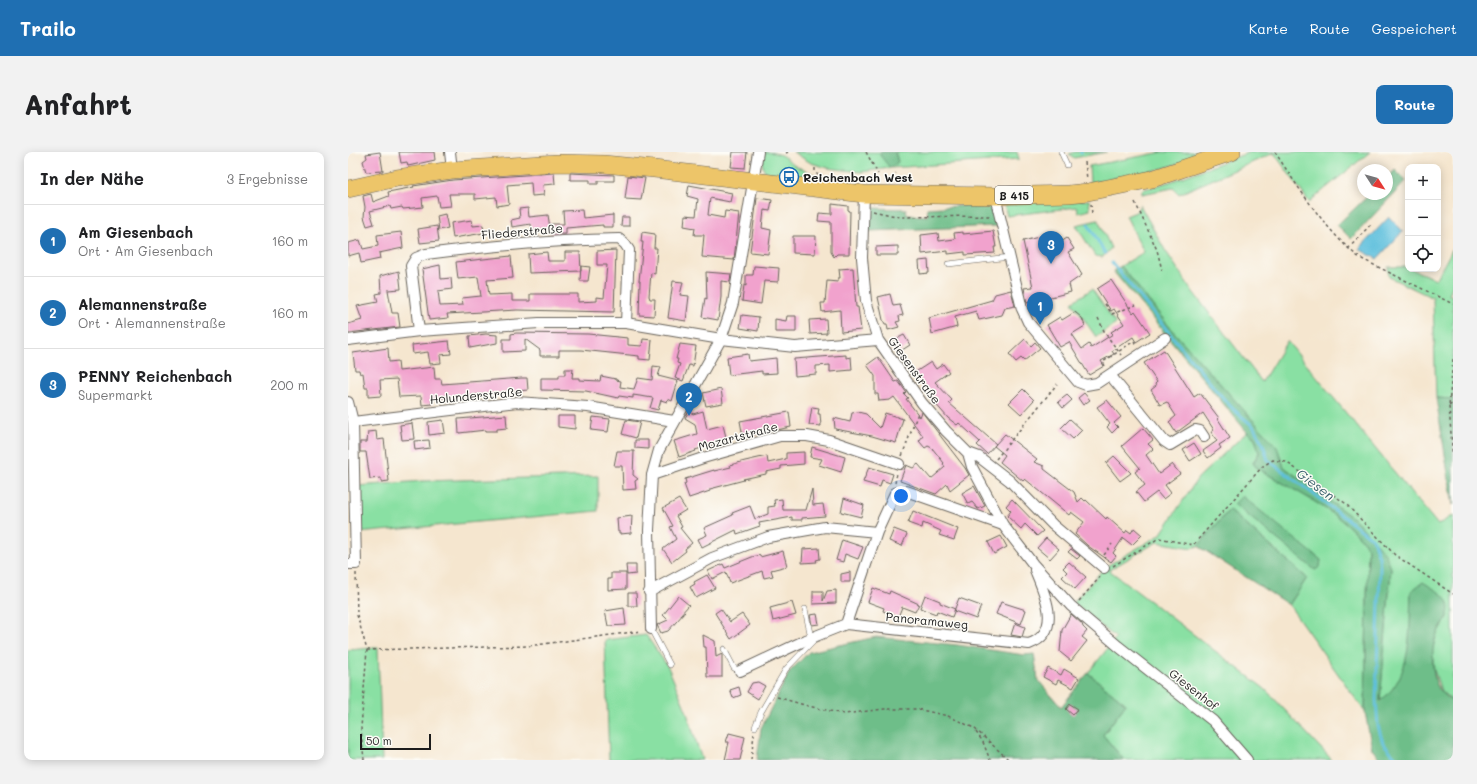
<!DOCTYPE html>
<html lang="de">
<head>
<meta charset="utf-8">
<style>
  body { margin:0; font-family:Mali,sans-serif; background:#f2f2f2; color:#202124 }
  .controls { position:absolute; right:12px; top:12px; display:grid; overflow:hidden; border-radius:8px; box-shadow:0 2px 10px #0003 }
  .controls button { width:36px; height:36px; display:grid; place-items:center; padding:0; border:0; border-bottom:1px solid #e0e0e0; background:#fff; color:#202124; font:20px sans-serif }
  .compass { position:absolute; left:1009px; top:12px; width:36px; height:36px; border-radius:50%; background:#fff; box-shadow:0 2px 10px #0003; rotate:126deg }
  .scale { position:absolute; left:12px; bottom:10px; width:71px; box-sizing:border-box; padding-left:4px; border:2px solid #1c1c1c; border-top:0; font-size:11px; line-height:14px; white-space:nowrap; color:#1c1c1c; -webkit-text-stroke:3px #fdfcf7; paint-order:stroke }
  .you { position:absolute; left:553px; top:344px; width:14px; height:14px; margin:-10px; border:3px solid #fff; border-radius:50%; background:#1a73e8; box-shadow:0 0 0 6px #1a73e833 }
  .badge { display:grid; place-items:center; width:26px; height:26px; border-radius:50%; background:#1f6fb2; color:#fff; font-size:13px; font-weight:700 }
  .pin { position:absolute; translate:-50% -33px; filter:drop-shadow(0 1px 2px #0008) }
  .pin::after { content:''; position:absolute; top:21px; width:14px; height:12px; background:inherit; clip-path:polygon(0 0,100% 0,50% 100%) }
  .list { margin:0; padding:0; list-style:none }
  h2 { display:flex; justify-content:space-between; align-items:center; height:52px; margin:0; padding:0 16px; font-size:17px }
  h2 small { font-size:13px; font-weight:400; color:#757577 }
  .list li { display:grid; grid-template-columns:26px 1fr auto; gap:12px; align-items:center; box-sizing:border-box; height:72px; padding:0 16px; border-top:1px solid #e0e0e0 }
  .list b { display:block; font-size:15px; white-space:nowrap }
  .list p { margin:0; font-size:13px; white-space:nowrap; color:#757577 }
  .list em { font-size:13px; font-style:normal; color:#757577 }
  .icon { flex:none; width:22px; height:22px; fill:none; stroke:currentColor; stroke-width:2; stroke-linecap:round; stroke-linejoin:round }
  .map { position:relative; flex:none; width:1105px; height:608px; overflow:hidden; border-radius:8px }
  header { display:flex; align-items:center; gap:24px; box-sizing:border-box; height:56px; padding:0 20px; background:#1f6fb2; color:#fff }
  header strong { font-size:19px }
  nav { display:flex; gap:22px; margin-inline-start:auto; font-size:14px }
  .intro { display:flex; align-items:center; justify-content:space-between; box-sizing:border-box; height:96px; padding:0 24px }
  h1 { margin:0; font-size:28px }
  .button { padding:10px 18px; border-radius:8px; background:#1f6fb2; color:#fff; font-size:14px; font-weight:700 }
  main { display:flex; gap:24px; padding:0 24px }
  aside { flex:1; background:#fff; border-radius:8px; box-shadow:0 2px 10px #0003 }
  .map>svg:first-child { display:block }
</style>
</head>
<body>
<header>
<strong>Trailo</strong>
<nav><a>Karte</a><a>Route</a><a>Gespeichert</a></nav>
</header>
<div class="intro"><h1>Anfahrt</h1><a class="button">Route</a></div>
<main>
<aside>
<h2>In der Nähe<small>3 Ergebnisse</small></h2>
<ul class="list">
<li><span class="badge">1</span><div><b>Am Giesenbach</b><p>Ort · Am Giesenbach</p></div><em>160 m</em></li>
<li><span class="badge">2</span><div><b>Alemannenstraße</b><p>Ort · Alemannenstraße</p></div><em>160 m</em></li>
<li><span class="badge">3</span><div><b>PENNY Reichenbach</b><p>Supermarkt</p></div><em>200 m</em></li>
</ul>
</aside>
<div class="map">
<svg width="1105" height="608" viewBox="0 0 1105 608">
  <rect width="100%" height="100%" fill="#fdfcf7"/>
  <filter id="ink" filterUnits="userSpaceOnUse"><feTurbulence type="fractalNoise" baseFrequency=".025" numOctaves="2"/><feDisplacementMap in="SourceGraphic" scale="8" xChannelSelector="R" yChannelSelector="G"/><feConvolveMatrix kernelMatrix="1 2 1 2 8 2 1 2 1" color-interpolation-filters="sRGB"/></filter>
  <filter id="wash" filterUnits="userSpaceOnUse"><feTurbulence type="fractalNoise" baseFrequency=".012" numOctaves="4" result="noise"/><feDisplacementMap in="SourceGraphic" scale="16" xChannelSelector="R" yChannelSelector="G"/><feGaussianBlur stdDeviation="0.9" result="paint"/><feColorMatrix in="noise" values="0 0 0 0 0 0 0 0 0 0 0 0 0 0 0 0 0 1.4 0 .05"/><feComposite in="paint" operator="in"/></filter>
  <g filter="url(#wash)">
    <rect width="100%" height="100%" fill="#f5e6cf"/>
    <path fill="#89e0a3" stroke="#527e60" d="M415 0C438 0 436 8 454 17 467 24 481 28 495 31L494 32 444 26V24L435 22 434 24C415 21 413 20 415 0Z
      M445 0H533L532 3 550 10 547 0H669L671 7 542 16 513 20 480 16 463 11Z
      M727 0H759L726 6 721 2Z
      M815 0H867L813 17 742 31 741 14Z
      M902 0H1022L961 50 926 1 831 42 825 36 794 42V38L824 29Z
      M741 48 742 58 730 61 729 55 659 64 656 51Z
      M792 53 817 98 845 140 914 230 939 189 1090 373 1105 363V550L1093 539 1086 518 1084 499 1089 481 1100 465 1063 440C1062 468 1065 503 1051 529 1047 537 1039 544 1032 549L1043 416 989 354 936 315 928 295 823 177 773 114 796 100 778 64 788 60Z
      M750 68 763 96 755 105 747 104 728 73Z
      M1105 96V132L1101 143 1105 144V247L1088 246 1085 146 1041 125 1040 115H1058L1088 127Z
      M744 137 768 172 748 185 724 150Z
      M899 280 907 286 911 301 905 310 908 315C943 338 996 360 1020 396L1017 560 941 453 959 426 881 358 850 394 844 396 809 390 761 418 917 537 984 608H776L755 583 778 552 740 521 768 486 725 451 757 415 812 383 850 326Z
      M250 324V359L10 381 9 334 74 329Z
      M298 483 320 515 338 558 354 608H261L257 488Z
      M24 496H30L34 608H0V498Z"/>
    <path fill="#6ebe89" stroke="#456d52" d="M533 0H547L550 10 542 16 532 3Z
      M1047 18 1058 29 1003 87 989 73 1022 42H1039V26Z
      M645 52 649 74 521 79 522 56 558 57 559 63 580 64 579 56Z
      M773 114 823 177 929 295 936 315 1009 369 1038 403 1043 416 1032 549C1066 524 1061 477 1063 439L1075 430C1082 435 1096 441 1099 449 1105 461 1095 470 1090 480 1082 494 1083 527 1093 540 1096 544 1101 547 1105 550V608H1033L1024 597 1017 560 1020 396C996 360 943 338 908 315L905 311 911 301 907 286 899 280 765 119Z
      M1088 246 1105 247V353Z
      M894 344 973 408 972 415 967 418 886 352Z
      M881 358 959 426 941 453 850 394Z
      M528 485 609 493 676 503 686 502 690 528 713 555 740 521 778 552 755 583 776 608H409L413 576 442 519 461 500Z"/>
    <path fill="#5fc0dd" stroke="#3e6e7c" d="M1041 65 1055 79 1029 107 1011 97Z"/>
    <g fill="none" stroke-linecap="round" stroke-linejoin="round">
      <path stroke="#5fc0dd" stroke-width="3" d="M733 0V1
        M740 72 757 101
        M764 111 868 238 885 257 905 274 915 292 920 308 1025 387 1031 405 1032 416 1028 548 1030 574 1035 591 1050 608"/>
    </g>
    <g id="blocks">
      <path fill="#f1a2cd" d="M32 0 35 19 18 20 15 9 19 6 18 2Z
        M51 0H86L87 8 60 14 59 10 53 11Z
        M385 0H399L397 16 383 15Z
        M206 21 207 32 195 33 196 43 184 44 183 31 159 33 161 52 149 54 148 45 127 47V42H101L103 54 91 55 89 44 74 46 75 55 55 57 54 55 43 57 42 54 22 59 26 72 19 74 16 65 17 55 15 44 23 42 25 50 41 44 40 40 66 35 65 34 105 28Z
        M222 21 266 23V29H250V32H242V28H222Z
        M280 24 297 26 293 48 277 47Z
        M341 33 384 41 382 50 362 46 360 63 376 66 377 59 391 61 386 108 354 105 356 83H346L347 76 336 74 337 63 348 64 350 47 339 44Z
        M409 46 424 48 422 59 416 58 414 76 423 78 420 102 402 100Z
        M484 52 500 54V58L502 59 501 102H489L486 105 483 100V70L470 69 471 61 484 62Z
        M180 56 181 65 200 63 202 76 184 79 183 72 164 75 163 68 172 66 171 57Z
        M234 58 235 66 265 63V75H255V73L218 76V82H203V72H216L215 59Z
        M97 62 100 76 91 78 89 64Z
        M274 65H281V74H273Z
        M124 68 125 74 135 73 136 81 105 86 103 71Z
        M89 74 91 89 72 91 70 77Z
        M645 79 648 95H646L647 101 617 103V100L600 102V99L574 102 573 83 590 81 591 89 607 87 606 81 615 80V82Z
        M53 80 55 96 31 101 32 107 13 111 11 101 0 104V91L12 88 15 97 30 94 29 83Z
        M294 80 307 82 306 96H309L307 122 303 121 301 144 302 147H307L306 164 291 163 292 129H291L295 90H293Z
        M710 80 713 90 719 86 726 97 720 100 734 123 721 132 723 140 679 151 676 136 685 135 675 89Z
        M445 84H468L467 102 445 101Z
        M550 94V103H528V95Z
        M268 98 266 160 169 158 99 162 100 166 81 168 74 117 92 113 93 127 103 126 104 137 90 139 92 154 115 153 114 146 133 144 130 125 110 127 108 110 163 104 165 126 139 128 141 143 164 142V149H182V142H230V150L249 149V145L256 146 259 113H249V99Z
        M199 100 200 109H217V100H232L233 119 181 121 180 102Z
        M580 108 581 121 572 122 571 109Z
        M233 114 242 115 240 129H232Z
        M406 114 431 116 430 130 416 129 413 152 394 149 396 133 398 134V123H405Z
        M505 116 508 155H510L513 178 493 180 492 158 474 160 473 151H477L479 129 490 130V126H492L491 117Z
        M51 119 53 137 40 138 44 161H50L52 175 0 181V172L14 168 9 154 30 150 28 142 33 141 32 124Z
        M358 120 383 122 382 130 373 129V145L370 168 354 165 357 146 359 147Z
        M763 128 785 161 787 159 802 181 788 190 785 185 764 199 766 202 753 209 756 214 741 223 721 190 712 195 699 173 712 165 714 168 727 160 734 166 737 174 724 182 734 197 741 192 743 196 765 182 763 180 776 172 766 157 763 159 749 137Z
        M325 129 335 130 332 143 341 144 338 169 320 166Z
        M663 138 667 154 657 156 654 163 631 168 628 159 607 165 609 175 584 182 581 166 644 148 647 142Z
        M542 142 545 154 552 153 555 163 551 164 552 169 548 170 551 175 540 178 539 172H537L535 168 530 145Z
        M394 163 411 165 410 179 392 176Z
        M439 164H448V180H427V167L438 169Z
        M478 167 479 181 462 182 461 168Z
        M168 181 240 182 280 186V193L294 194 295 187 304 188 302 208 291 207V204L233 198H211V204H192V198L177 187V199L155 200V187H163V182Z
        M138 182 149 183V191L122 196 121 184Z
        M556 183 562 193 551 200 544 189Z
        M677 187 683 194 687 190 692 196 676 209 673 206 668 210 661 202Z
        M101 189 103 202 92 203 93 211 82 212 80 200 65 202 64 193Z
        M332 192 348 194 345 214 341 213 335 229 327 226 332 212 329 211 330 207H328Z
        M40 196 41 210 50 209 51 219 86 215 87 227H93L94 232 174 226H179L180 238 96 246 84 248V252L74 253 73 244 51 245 49 227 32 228 33 244 20 245V236H17L15 221 12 222 11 218H7L5 201Z
        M816 198 846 245 852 241 871 266 870 267 882 286 871 293 873 296 860 306 855 299 869 289 863 280 866 278 855 261 828 281 821 270 828 264 819 250 812 253 803 238 808 234 807 232 809 230 796 211Z
        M400 202 401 209 428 206 429 221 414 222V219L381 223 379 205Z
        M498 203V206L503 205 504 218 482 220V213L468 214V222L447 224 446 207Z
        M530 205 547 230 550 229 556 237 558 240 556 242 560 246 558 247 572 265 574 260 617 316 621 323 602 338 599 332 588 342 552 329 558 313 565 316 570 312 583 327 597 315 595 312 596 311 584 296 580 294 577 296 571 289 575 284 572 280 546 245 542 248 531 249 530 242H527V224L519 213Z
        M583 210 588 217 595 212 601 220 587 230 604 248 601 251 648 292 639 302 629 293 632 290 611 271 609 273 600 266 585 249 587 247 566 221Z
        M305 214 313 215 310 224 330 229 324 249 320 247 319 250 313 248 310 258 302 256 305 246 285 243V246L271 244 270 246 238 239 193 238V226H211V223H217V217H225L224 226H231V228L252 229 253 224 268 227V228L273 229 272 235 286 237 290 226 304 228Z
        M373 237 375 251 358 254 355 241Z
        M675 237 686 248 673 262 661 251Z
        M736 241 742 248 735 253 730 246Z
        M719 243 724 248 715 256 710 250Z
        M759 248 773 265 766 271 770 275 764 281 759 275 762 272 749 255Z
        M464 255 471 256 470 262H472L473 274 461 273Z
        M341 259 345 262 355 259 359 277 375 273 379 289 347 298 348 299 331 305 326 289 349 282 347 272 337 266Z
        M441 260 443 275 395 285 392 269Z
        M510 260 518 262 532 276 537 261 555 267 548 291 524 284 487 277 486 266 502 270 504 261Z
        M158 263 159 276 149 277V279H138V278L111 281 110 267Z
        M210 264H227V277L210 275Z
        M245 265 262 267 260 280 243 278Z
        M722 267 734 278 725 287 713 276Z
        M95 268 97 281 81 283 80 270Z
        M278 268 292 270 288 286 274 282Z
        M64 271 66 287 54 288 52 273Z
        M795 276 805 288 800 292 805 297 798 303 811 322 824 312 832 322 817 333 823 341 815 347 809 340 796 350 788 340 797 333 787 320 792 316 774 294Z
        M28 279 29 288 36 287 41 329 33 330V326L22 327 18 300H12V290H19L20 280Z
        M657 282 689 307 686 310 696 314V317L726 340 730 350 734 346 737 349 738 348 758 367 759 365 777 381 779 378 783 381 786 376 794 383 784 393 775 386 765 401 768 404 763 410 740 394 727 382 736 370 723 360 721 363 677 327 675 329 652 310 657 303 646 294Z
        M81 288 82 296 67 298 66 289Z
        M287 288H300V297L287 296Z
        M846 291 853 302 842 309 835 298Z
        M464 295 497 305 493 320 471 313 474 307 462 305Z
        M269 299H286L285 323 290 327 287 329 288 337 275 338 274 314H266Z
        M456 300V312L433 314V317L418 320V322L395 327 396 328 362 337V339L341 346 336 332 338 331 337 327 366 318V319L383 315 382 313 397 309 419 304 420 311 438 307V301Z
        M766 304 783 321 772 329 758 311Z
        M521 315 545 322 542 331 534 328 532 335 515 330Z
        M626 334 637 354 630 357 624 350 620 352 614 341Z
        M464 337 465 353 475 352 477 364 454 366V368H444V365L411 371 412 374 389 382 388 378 354 395 350 387 359 383 356 376 385 363 384 361 402 354 407 367 420 362V355L427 354 426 348 434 347 435 358H458Z
        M496 346 516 353 513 365 493 360Z
        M331 347 338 358 328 364 334 375 332 376 344 391 337 397 338 399 324 410 315 397 328 387 322 375 325 374 315 356Z
        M664 347 695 379 689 384 677 372 673 377 659 364 663 359 658 354Z
        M565 359 610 377 606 388 591 383 593 379 575 371 574 376 560 371Z
        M284 364 283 381 272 382V380H270L269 366Z
        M546 377 559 382 554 394 541 389Z
        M653 384 659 395 646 402 640 390Z
        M698 386 711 397 702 407 689 396Z
        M494 388 515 395 510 407 497 402 495 410 488 408Z
        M471 396 472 407 468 408 469 410 454 411 455 397Z
        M723 397 732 404 729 407 720 400Z
        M435 399 439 414 423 418 425 424 416 426 414 419 382 431 378 420 364 427 360 419 375 412 377 416 404 405 412 403V405Z
        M721 410 738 425 727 437 714 425 719 420 715 416Z
        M278 413H288V422L279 423Z
        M502 420V430H493V422Z
        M263 421H278V437L260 438V427H263Z
        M359 423 367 436 348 446 342 435 347 432 346 430Z
        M525 436 541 442 542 439 571 452 567 460 554 455 550 465 535 459 536 456 520 450Z
        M488 438V451L465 452V439H475V449L479 439Z
        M280 441H288L289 454H280Z
        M577 443 592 449V451L607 457 604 465 589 459 588 462 572 456Z
        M330 444 341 453 332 463 337 460 320 479 313 481 309 473 320 468 315 463Z
        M611 446 633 454 628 467 606 459Z
        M444 450 448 463 425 469 422 456Z
        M653 450 678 458 673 472 648 462Z
        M276 456 278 473 260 474 257 459Z
        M373 457 382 470 394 462 402 473 383 487 367 461Z
        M469 462 471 472 464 473 462 463Z
        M723 462 734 472 735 475 739 479 734 485 739 489 723 509 712 500 714 478Z
        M667 471 677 475 674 485 663 483Z
        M355 483 367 489 368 505 374 502V525H359L358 495H356Z
        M700 516 713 523 716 517 731 526 725 536 710 528 708 532 695 525Z
        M410 530 417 534 410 547 399 540 404 531Z
        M391 535 393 543 385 546 382 538Z
        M722 552 730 557 725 563 718 557Z
        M381 581 397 585 392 608H377L381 590H378Z"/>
    </g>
  </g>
  <g filter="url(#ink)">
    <use href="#blocks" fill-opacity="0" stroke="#68635b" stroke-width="1"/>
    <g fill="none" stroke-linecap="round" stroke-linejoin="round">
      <g stroke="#68635b" stroke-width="6">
        <path id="lane" d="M713 0 719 13
          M600 112 662 105
          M457 457 463 486
          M303 477 322 513
          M376 497 386 516 392 519
          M407 575 413 560 438 517 468 486"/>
      </g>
      <g stroke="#68635b" stroke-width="12">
        <path id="street" d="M102 0 104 18
          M516 42 514 106 518 149 530 188 574 251 598 279 620 301 631 305 662 329 705 373 756 416
          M647 44 674 157 680 170 730 230 738 233 749 231 817 186
          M71 179 63 114 68 106 78 102C142 94 206 88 271 87L277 92 281 98 278 171
          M0 188 71 179 191 171H278L373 187 447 195 530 188
          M762 223 816 289 822 293 847 278 852 279 856 285
          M0 250 5 270 8 412H0
          M5 270 169 250 240 255 326 269
          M620 301 624 315 655 373 685 412 723 454 770 494 865 569 899 608
          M304 323 355 306 432 284H459L481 288 551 312
          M301 440 364 406 420 385 477 375 529 380
          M498 472 529 380 547 341 558 339 655 373
          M303 477 301 378 304 323 311 298 373 187 385 151 410 0
          M392 519 458 488 498 472 681 492C715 480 697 442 687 418"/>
      </g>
      <g stroke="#68635b" stroke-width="18">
        <path id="primary" d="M0 37 49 26 104 18 209 11 256 12 306 17 516 42 647 44 721 42 740 40 804 27 884 0"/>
      </g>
      <path stroke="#68635b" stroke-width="1.5" stroke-dasharray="3 3" stroke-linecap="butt" d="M518 0 530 22
        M927 0C949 34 980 82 1012 106L1105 152
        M438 1 440 0
        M737 10 739 27
        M467 16V20L470 23
        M539 29 545 26 548 21
        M787 50 809 98 814 118
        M743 52 744 62
        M525 59 552 65 642 64
        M1000 97 1024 71
        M757 152 764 162 788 153
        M750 166 757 181 773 203
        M1105 207 1101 254 1105 309
        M757 214 755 210 786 189 788 193
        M1101 254 1105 251
        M554 304 570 261
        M648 307 709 232
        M547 331 549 321
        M756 403 764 392
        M765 414 811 386 845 393 915 314 925 308 938 310 997 351 1047 403 1105 442
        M8 421 9 463 19 498 13 576 16 608
        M731 449 752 425
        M19 498 180 494 293 479
        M429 545 460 554 496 562 536 557H569L600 564 626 576 661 608
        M628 580 635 590 642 608
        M403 608 406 582"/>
      <use href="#lane" stroke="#fff" stroke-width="5"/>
      <use href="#street" stroke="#fff" stroke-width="10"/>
      <use href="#primary" stroke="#edc569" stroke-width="17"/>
    </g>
  </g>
  <defs>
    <g id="bus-ring" transform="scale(1)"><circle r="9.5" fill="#fdfcf7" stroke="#1f6fb2" stroke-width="1.5"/><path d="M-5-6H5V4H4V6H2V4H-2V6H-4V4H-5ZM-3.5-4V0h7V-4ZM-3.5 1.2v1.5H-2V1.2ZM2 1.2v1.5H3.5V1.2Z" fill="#1f6fb2"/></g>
  </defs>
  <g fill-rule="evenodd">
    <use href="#bus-ring" x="441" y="25"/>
  </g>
  <g text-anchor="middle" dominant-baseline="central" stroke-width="3" stroke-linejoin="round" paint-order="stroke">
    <rect fill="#fdfcf7" stroke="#605f5e" stroke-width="1" x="647" y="34" width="38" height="18" rx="3"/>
    <g font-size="11" font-weight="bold" fill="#1c1c1c">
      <text x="666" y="43">B 415</text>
    </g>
    <g font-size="12" font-weight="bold" fill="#1c1c1c" stroke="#fdfcf7" text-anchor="start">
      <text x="455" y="25">Reichenbach West</text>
    </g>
    <g font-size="12" fill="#1c1c1c" stroke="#fdfcf7">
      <text transform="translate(174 79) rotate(-5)">Fliederstraße</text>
      <text transform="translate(567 218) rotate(54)">Giesenstraße</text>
      <text transform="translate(128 243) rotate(-5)">Holunderstraße</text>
      <text transform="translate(390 284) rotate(-15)">Mozartstraße</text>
      <text transform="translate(579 468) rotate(6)">Panoramaweg</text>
      <text transform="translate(846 537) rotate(38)">Giesenhof</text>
    </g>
    <g font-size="13" font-style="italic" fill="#375e69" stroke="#fdfcf7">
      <text transform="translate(968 332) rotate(37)">Giesen</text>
    </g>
  </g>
</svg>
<div class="controls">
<button>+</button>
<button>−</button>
<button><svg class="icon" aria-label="locate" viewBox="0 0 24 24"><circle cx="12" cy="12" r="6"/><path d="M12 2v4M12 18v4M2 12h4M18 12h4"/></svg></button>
</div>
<svg class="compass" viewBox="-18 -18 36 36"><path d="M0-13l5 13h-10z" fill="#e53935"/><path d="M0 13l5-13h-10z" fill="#757577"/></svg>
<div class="scale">50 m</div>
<div class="you"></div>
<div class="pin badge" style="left:692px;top:173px">1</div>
<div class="pin badge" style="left:341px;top:264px">2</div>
<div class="pin badge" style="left:703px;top:112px">3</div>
</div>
</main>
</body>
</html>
